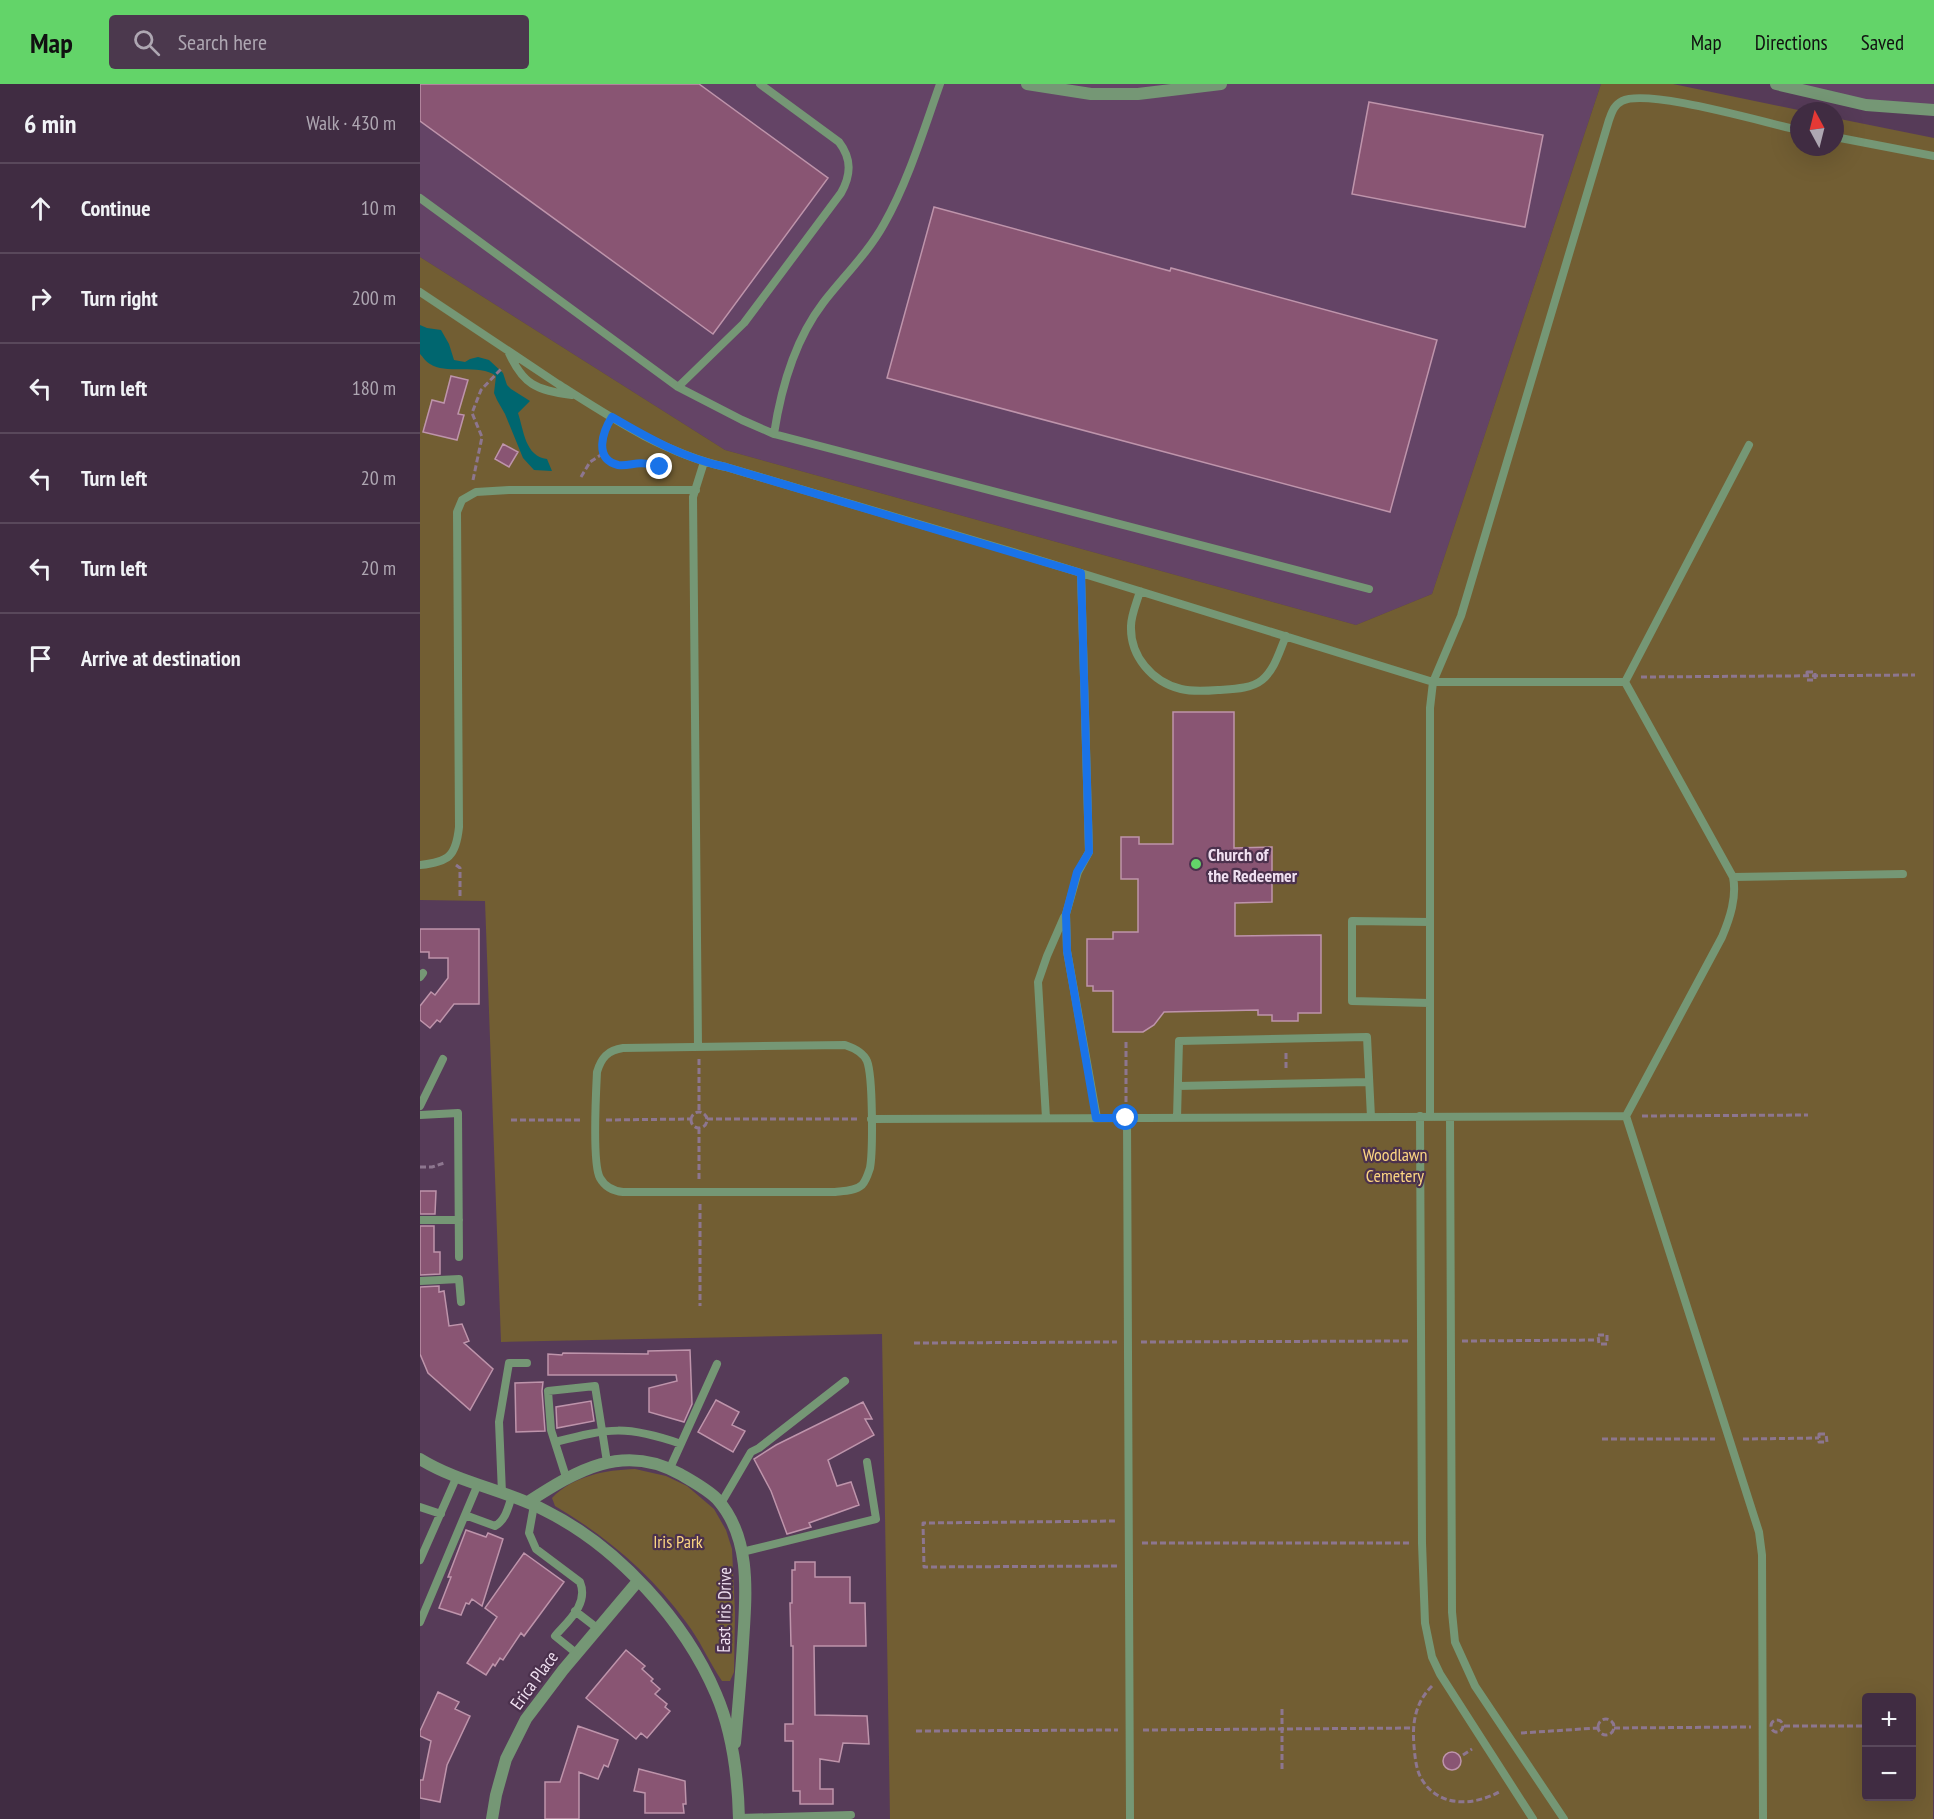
<!DOCTYPE html>
<html lang="en">
<head>
<meta charset="utf-8">
<style>
  body { margin:0; font-family:"PT Sans Narrow",sans-serif; background:#4b384d; color:#f1f3f6 }
  .controls { position:absolute; right:18px; bottom:18px; display:grid; overflow:hidden; border-radius:6px; box-shadow:0 6px 24px #0002 }
  .controls button { width:54px; height:54px; display:grid; place-items:center; padding:0; border:0; border-bottom:2px solid #59485b; background:#402c42; color:#f1f3f6; font:30px sans-serif }
  .compass { position:absolute; left:1370px; top:18px; width:54px; height:54px; border-radius:50%; background:#402c42; box-shadow:0 6px 24px #0002; rotate:353deg }
  .stop { position:absolute; width:18px; height:18px; margin:-14px; border:4px solid #1a73e8; border-radius:50%; background:#fff }
  .stop.end { background:#1a73e8; border-color:#fff; box-shadow:0 2px 6px #0008 }
  .list { margin:0; padding:0; list-style:none }
  h2 { display:flex; justify-content:space-between; align-items:center; height:78px; margin:0; padding:0 24px; font-size:26px }
  h2 small { font-size:20px; font-weight:400; color:#aea7b2 }
  .list li { display:grid; grid-template-columns:39px 1fr auto; gap:18px; align-items:center; box-sizing:border-box; height:90px; padding:0 24px; border-top:2px solid #59485b }
  .list b { display:block; font-size:22px; white-space:nowrap }
  .list em { font-size:20px; font-style:normal; color:#aea7b2 }
  .icon { flex:none; width:33px; height:33px; fill:none; stroke:currentColor; stroke-width:2; stroke-linecap:round; stroke-linejoin:round }
  .map { position:relative; flex:none; width:1514px; height:1735px; overflow:hidden }
  header { display:flex; align-items:center; gap:36px; box-sizing:border-box; height:84px; padding:0 30px; background:#63d469; color:#111 }
  header strong { font-size:28px }
  nav { display:flex; gap:33px; margin-inline-start:auto; font-size:21px }
  .search { width:420px; height:54px; background:#4b384d; display:flex; align-items:center; gap:15px; box-sizing:border-box; padding:0 21px; border-radius:6px; color:#aea7b2; font-size:22px }
  main { display:flex }
  aside { flex:1; background:#402c42 }
  .map>svg:first-child { display:block }
</style>
</head>
<body>
<header>
<strong>Map</strong>
<div class="search"><svg class="icon" aria-label="search" viewBox="0 0 24 24"><circle cx="10" cy="10" r="6"/><path d="M15 15l6 6"/></svg>Search here</div>
<nav><a>Map</a><a>Directions</a><a>Saved</a></nav>
</header>
<main>
<aside>
<h2>6 min<small>Walk · 430 m</small></h2>
<ul class="list">
<li><svg class="icon" aria-label="ahead" viewBox="0 0 24 24"><path d="M12 20V5M6 11l6-6 6 6"/></svg><div><b>Continue</b></div><em>10 m</em></li>
<li><svg class="icon" aria-label="right" viewBox="0 0 24 24"><path d="M7 20v-9h11M14 6l5 5-5 5"/></svg><div><b>Turn right</b></div><em>200 m</em></li>
<li><svg class="icon" aria-label="left" viewBox="0 0 24 24"><path d="M17 20v-9H6M10 6l-5 5 5 5"/></svg><div><b>Turn left</b></div><em>180 m</em></li>
<li><svg class="icon" aria-label="left" viewBox="0 0 24 24"><path d="M17 20v-9H6M10 6l-5 5 5 5"/></svg><div><b>Turn left</b></div><em>20 m</em></li>
<li><svg class="icon" aria-label="left" viewBox="0 0 24 24"><path d="M17 20v-9H6M10 6l-5 5 5 5"/></svg><div><b>Turn left</b></div><em>20 m</em></li>
<li><svg class="icon" aria-label="arrive" viewBox="0 0 24 24"><path d="M6 21V4h12l-3 4 3 4H6"/></svg><div><b>Arrive at destination</b></div></li>
</ul>
</aside>
<div class="map">
<svg width="1514" height="1735" viewBox="0 0 1514 1735">
  <rect width="100%" height="100%" fill="#563b58"/>
  <path fill="#644466" d="M0 0H1181L1012 510 936 541 305 366 0 173Z
    M1356 0H1514V25L1501 26Z"/>
  <path fill="#725e33" fill-rule="evenodd" d="M1181 0H1253L1383 27H1379V63H1415V34L1514 54 1513 1735H470L462 1250 81 1258 65 817 0 816V173L305 366 936 541 1012 510ZM1446 1614H1492V1712H1446Z
    M215 1385 246 1392 267 1402 294 1425 306 1446 312 1465 315 1529 314 1588 310 1597H302C289 1578 280 1556 266 1538 231 1490 186 1452 135 1422L132 1414C153 1392 185 1386 215 1385Z"/>
  <path fill="#00666f" d="M0 241 7 244 21 246 29 260 34 276 45 278 50 275 58 273 69 276 83 289 87 301 91 305 110 317 98 329C104 347 105 372 127 375L132 387 114 386 103 374 85 330 77 316 74 309 76 292C59 279 27 291 10 280 6 278 3 273 0 270Z"/>
  <path fill="#895573" stroke="#be94ab" stroke-width="1.5" d="M0 0H279L408 94 293 250 0 37Z
    M949 18 1123 51 1105 143 932 110Z
    M514 123 750 187 751 184 1017 256 970 428 467 294Z
    M31 292 48 296 38 330 44 331 37 356 3 348 12 316 24 319Z
    M83 360 98 368 89 383 75 375Z
    M753 628H814V764L852 763V818L815 819V852L901 851V929H878V937H852V931H838V926L744 928 734 941 723 948H693V907H673V902H667V855H693V848H718V795H701V753H719V760H753Z
    M0 845H59V920H34L20 938 17 936 10 944 0 936V922L11 908 15 911 28 894V874H9V868H0Z
    M0 1107H16L15 1130H0Z
    M0 1142H14V1168H20V1190L0 1191Z
    M19 1202V1208L24 1207 29 1242 42 1240 49 1257 44 1259 73 1285 50 1326 8 1289 0 1270V1203Z
    M270 1266 272 1320 264 1338 229 1328V1304L257 1297 256 1291H128V1270L142 1271 143 1269 228 1270V1267Z
    M123 1298 122 1307 125 1347 96 1348 95 1299Z
    M296 1316 319 1328 312 1341 325 1347 313 1368 278 1348Z
    M171 1317 174 1337 137 1344 136 1323Z
    M443 1318 452 1335H445L454 1351 408 1376 417 1402 431 1398 439 1421 389 1439 391 1443 367 1450 351 1407 334 1375 356 1361Z
    M46 1446 66 1453 68 1449 83 1455 62 1522 52 1515 49 1520 46 1519 41 1531 19 1524 31 1493H28Z
    M104 1469 144 1498 104 1552 101 1549 83 1576 80 1574 75 1582 73 1580 66 1591 47 1579 77 1533 65 1524Z
    M375 1478H395V1493H430V1519H445L446 1562H394L395 1631 447 1632 449 1660 423 1659 419 1678 400 1675V1705H413V1720H380V1707H373V1657H365V1640H373V1562H371L370 1519H372V1486H375Z
    M206 1566 225 1582 222 1585 233 1595 231 1597 240 1605 235 1610 247 1620 245 1623 250 1627 227 1654 221 1649 216 1655 166 1614Z
    M18 1608 39 1618 35 1625 50 1632 27 1681 20 1718 0 1714V1696H3L11 1657 0 1652V1647Z
    M158 1642 198 1656 188 1683 184 1681 178 1695 159 1688V1735H125V1698H140Z
    M1023 1677a9 9 0 1 1 18 0a9 9 0 1 1-18 0Z
    M219 1685 265 1697 266 1720H263L264 1729H225V1709L214 1707Z"/>
  <g fill="none" stroke-linecap="round" stroke-linejoin="round">
    <path stroke="#8d768f" stroke-width="3" stroke-dasharray="6 3" stroke-linecap="butt" d="M185 345C182 351 181 357 182 364 187 392 215 374 230 381
      M229 384a5 5 0 1 1 10 0a5 5 0 1 1-10 0Z
      M161 393 170 378 184 369
      M53 396 62 353 52 329 61 306 82 284
      M1387 588H1395V596H1387Z
      M1221 593 1495 591
      M36 781 40 784V814
      M706 958V1022
      M866 969V986
      M279 975V1028
      M271 1036a8 8 0 1 1 16 0a8 8 0 1 1-16 0Z
      M1222 1032 1388 1031
      M287 1035H437
      M91 1036H162
      M186 1036 271 1035
      M279 1044V1096
      M0 1083H12L24 1079
      M280 1120V1222
      M1178 1251H1187V1260H1179Z
      M1042 1257 1179 1256
      M721 1258 988 1257
      M494 1259 697 1258
      M1399 1350H1406L1407 1358H1399Z
      M1182 1355H1295
      M1323 1355 1399 1354
      M722 1459H989
      M697 1482 504 1483 503 1439 698 1437
      M1012 1602C995 1619 992 1639 994 1662 995 1673 996 1685 1001 1694 1018 1724 1053 1722 1079 1708
      M1178 1643a8 8 0 1 1 16 0a8 8 0 1 1-16 0Z
      M1351 1642a6 6 0 1 1 12 0a6 6 0 1 1-12 0Z
      M1364 1642H1446
      M1194 1644 1331 1643
      M723 1646 994 1644
      M496 1647 698 1646
      M1101 1649 1177 1644
      M1043 1671 1052 1665
      M862 1685V1622"/>
    <path stroke="#759775" stroke-width="8" d="M520 0C504 45 488 98 464 140 448 169 423 193 403 219 374 257 361 304 354 350L949 505
      M1415 53 1514 72
      M0 114 258 303 322 336 354 350
      M0 208C46 239 92 269 138 300 190 333 245 370 306 383L590 467 1013 598H1205L1329 361
      M88 267C103 301 116 306 152 311
      M258 303 324 239 421 109C431 91 432 75 419 58L340 0
      M661 489 669 768 658 788 646 830 647 867 677 1034
      M720 507C717 518 711 531 711 542 710 572 732 598 761 605 773 608 786 607 798 606 812 605 831 605 842 596 855 585 859 568 866 552
      M1205 598 1313 793C1317 813 1310 834 1302 853L1206 1032
      M0 781C29 778 36 772 39 743L37 428 42 416 56 408 89 406H276
      M1313 793 1483 790
      M0 893 3 889
      M1009 919 932 917V837L1010 838
      M425 961C434 964 443 968 447 977 453 992 453 1067 450 1084 448 1090 446 1097 442 1101 435 1107 423 1107 415 1108H203C193 1107 185 1103 180 1094 172 1080 176 1008 177 988 181 974 188 966 203 964Z
      M278 963 273 413 284 378
      M758 1002 949 998
      M0 1022 23 975
      M0 1031 38 1029 39 1173
      M1000 1032 1002 1459 1005 1539 1012 1573 1020 1590 1113 1735
      M1010 1032V624L1013 598 1041 532 1189 36C1192 28 1194 21 1202 17 1228 4 1345 39 1379 46
      M1030 1033 1032 1528 1035 1558 1055 1602 1144 1735
      M626 1034 618 898 627 872 644 833
      M707 1034 710 1735
      M757 1034 759 957 947 953 951 1033
      M451 1035 1206 1032 1339 1448 1342 1471 1343 1735
      M0 1136H39
      M0 1197 39 1195 41 1218
      M135 1358C190 1344 206 1341 261 1360
      M250 1384 297 1280
      M146 1393 131 1346 128 1307 175 1302 187 1378
      M82 1409 79 1338 89 1279H107
      M114 1421 109 1449 116 1465 160 1498C169 1520 148 1537 135 1552L156 1569
      M300 1421 331 1368 339 1364 425 1297
      M0 1423 21 1430
      M45 1431 75 1442C86 1436 88 1423 92 1412
      M322 1468 456 1435 447 1378
      M0 1476 37 1392
      M155 1527 177 1544
      M0 1538 58 1400
      M319 1734 431 1731"/>
    <path stroke="#759775" stroke-width="12" d="M607 0 671 10H718L801 0
      M1356 0 1446 21 1514 26
      M0 1375C39 1399 86 1406 126 1427 198 1463 265 1537 296 1610 313 1649 318 1693 319 1735
      M108 1418C156 1387 203 1358 260 1390 272 1397 287 1405 297 1415 332 1454 326 1511 323 1559 321 1593 318 1626 315 1659
      M72 1735 76 1711 86 1675 106 1635 143 1586 218 1497"/>
  </g>
  <g fill="none" stroke-linecap="round" stroke-linejoin="round">
    <path stroke="#1a73e8" stroke-width="8" d="M240 383 235 379 230 381C219 376 209 383 198 381 173 375 183 347 192 333 228 354 265 375 306 383L661 489 669 768 657 788 646 830 647 867 676 1034H706"/>
  </g>
  <circle fill="#63d469" stroke="#4b314d" stroke-width="2" cx="776" cy="780" r="6"/>
  <g text-anchor="middle" dominant-baseline="central" stroke-width="4.5" stroke-linejoin="round" paint-order="stroke">
    <g font-size="18" font-weight="bold" fill="#f0e0f1" stroke="#4b314d" text-anchor="start">
      <text x="788" y="770">Church of<tspan x="788" dy="21">the Redeemer</tspan></text>
    </g>
    <g font-size="18" fill="#fcd582" stroke="#4b314d">
      <text x="975" y="1070">Woodlawn<tspan x="975" dy="21">Cemetery</tspan></text>
      <text x="258" y="1457">Iris Park</text>
    </g>
    <g font-size="18" fill="#f0e0f1" stroke="#4b314d">
      <text transform="translate(304 1526) rotate(-89)">East Iris Drive</text>
      <text transform="translate(114 1596) rotate(-54)">Erica Place</text>
    </g>
  </g>
</svg>
<div class="controls">
<button>+</button>
<button>−</button>
</div>
<svg class="compass" viewBox="-18 -18 36 36"><path d="M0-13l5 13h-10z" fill="#e53935"/><path d="M0 13l5-13h-10z" fill="#aea7b2"/></svg>
<div class="stop" style="left:706px;top:1034px"></div>
<div class="stop end" style="left:240px;top:383px"></div>
</div>
</main>
</body>
</html>
